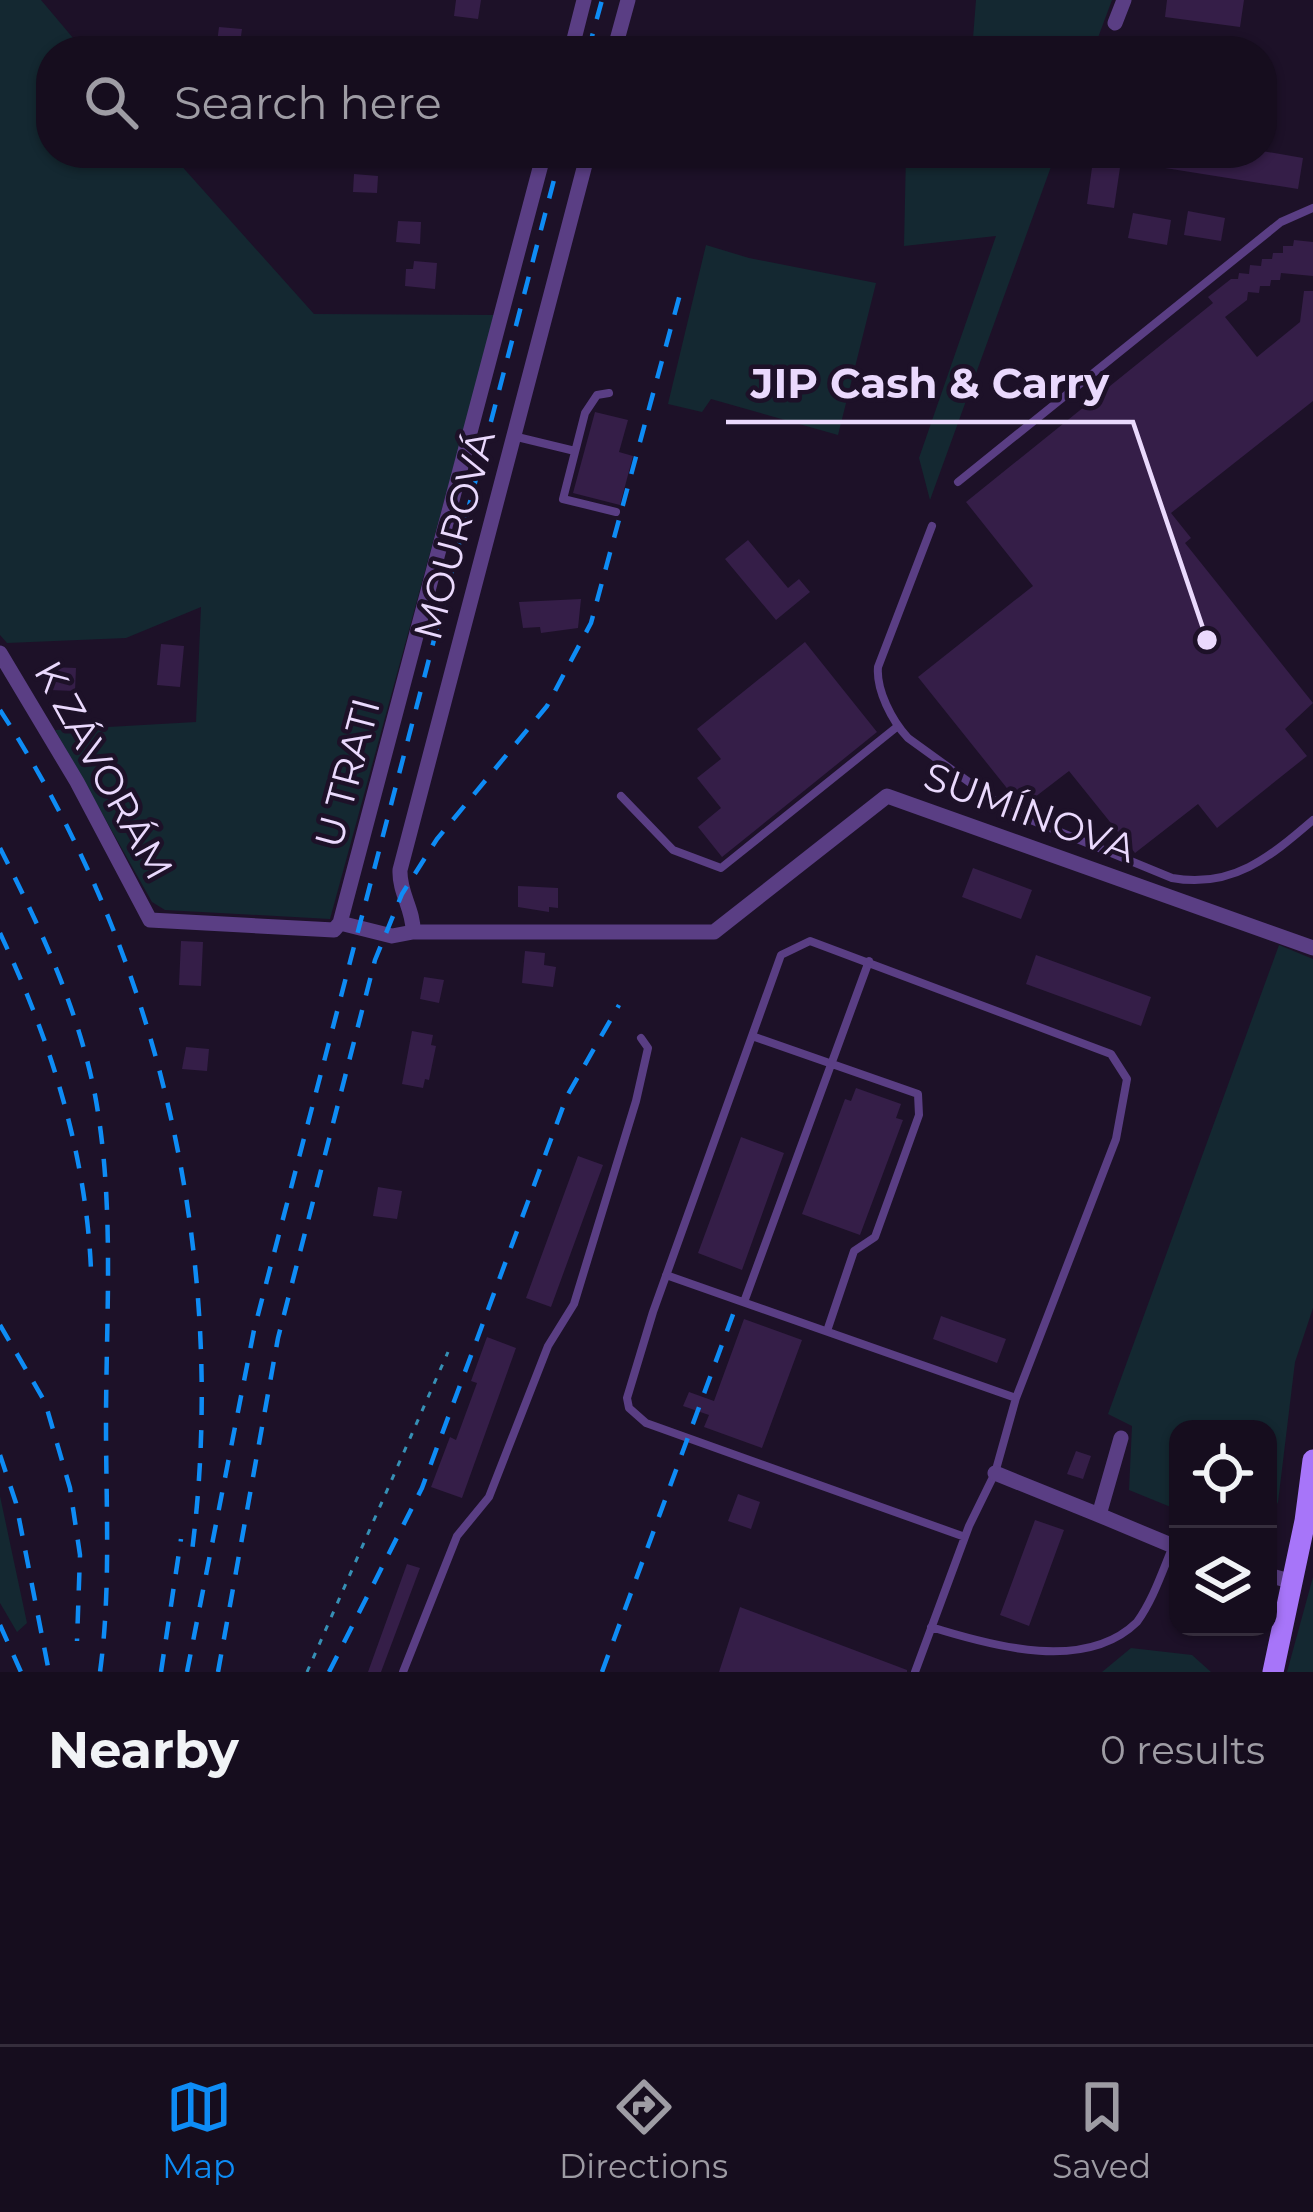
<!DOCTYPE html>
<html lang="en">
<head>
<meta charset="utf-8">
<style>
  body { margin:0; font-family:Montserrat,sans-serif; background:#1f1627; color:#f1f3f6 }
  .controls { position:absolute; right:36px; bottom:36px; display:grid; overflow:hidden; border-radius:24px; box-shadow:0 3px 9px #0004 }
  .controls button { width:108px; height:108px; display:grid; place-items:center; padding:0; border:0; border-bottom:3px solid #352d3c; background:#160d1e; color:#f1f3f6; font:60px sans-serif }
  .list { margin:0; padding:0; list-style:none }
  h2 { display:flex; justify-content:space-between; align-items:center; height:156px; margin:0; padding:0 48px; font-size:51px }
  h2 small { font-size:39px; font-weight:400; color:#9e9ca4 }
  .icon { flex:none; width:66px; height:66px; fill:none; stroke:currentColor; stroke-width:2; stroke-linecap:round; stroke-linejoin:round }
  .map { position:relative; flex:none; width:1313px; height:1672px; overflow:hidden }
  .search { position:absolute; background:#160d1e; box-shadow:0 3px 9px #0004; left:36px; right:36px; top:36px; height:132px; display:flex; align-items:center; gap:30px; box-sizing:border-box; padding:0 42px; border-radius:48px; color:#9e9ca4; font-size:45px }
  .sheet { height:372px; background:#160d1e }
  nav { display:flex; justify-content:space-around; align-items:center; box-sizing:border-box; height:168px; border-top:3px solid #352d3c; background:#160d1e; font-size:33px; color:#9e9ca4 }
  nav a { display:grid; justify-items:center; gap:6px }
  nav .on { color:#0e8cf5 }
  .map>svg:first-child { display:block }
</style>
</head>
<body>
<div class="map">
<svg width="1313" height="1672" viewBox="0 0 1313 1672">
  <rect width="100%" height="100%" fill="#1d1128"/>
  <path fill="#142831" d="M0 0H41L84 51H51V153H170L314 314 495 315 330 919 165 910 152 902 55 730 196 722 201 607 126 638 7 643 0 635Z
    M976 0H1112L1093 51H972Z
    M906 153H1056L930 500 919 458 996 236 904 246Z
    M706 245 749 258 876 283 838 435 711 399 702 412 668 404Z
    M1279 945 1313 959V1308L1295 1362 1278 1502 1268 1522V1429H1178V1510L1129 1490 1132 1426 1108 1414Z
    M0 1496 27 1623 17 1632 0 1603Z
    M1313 1577V1672H1287Z
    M1131 1648 1192 1655 1211 1672H1102Z"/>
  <path fill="#351e48" d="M456 0H481L478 19 454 16Z
    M1167 0H1244L1240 27 1165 17Z
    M219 27 242 29 239 51H216Z
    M1262 151 1303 158 1298 189 1121 161 1114 208 1087 204 1094 153Z
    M354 174 378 176 377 193 353 192Z
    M1188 211 1225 218 1221 241 1184 235Z
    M1133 213 1171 220 1167 245 1128 238Z
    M398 221 421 222 420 244 396 242Z
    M1294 240 1313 242V276L1281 273 1280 280H1271L1270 286H1260L1259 293 1248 292 1247 300 1225 317 1257 357 1300 322 1304 291H1313V401L1171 513 1191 538 1185 543 1313 703 1285 729 1307 756 1217 828 1198 804 1135 853 1069 771 1022 807 918 677 1033 586 966 502 1213 303 1208 297 1231 279H1238L1239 273 1249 274 1250 265 1261 266 1262 259H1272L1273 253H1283V246H1293Z
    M414 261 437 263 435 289 405 286 406 269H413Z
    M595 412 628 420 619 452 633 456 620 505 573 493Z
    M748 540 788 588 799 579 810 592 776 620 725 559Z
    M581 599 578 628 541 633 540 627 523 628 519 602Z
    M805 642 877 732 722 857 698 827 721 808 697 778 721 759 697 729Z
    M161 644 184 646 180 687 157 685Z
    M50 667 76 668 75 691 50 690Z
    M973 868 1032 890 1021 919 962 897Z
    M518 886 558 888V908L549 907V912L518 907Z
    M181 941 203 942 201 986 179 985Z
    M525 951 545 953 544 965 556 967 553 987 522 983Z
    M1036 955 1151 997 1141 1026 1026 984Z
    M424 977 444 980 439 1003 420 999Z
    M412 1031 433 1035 431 1045 436 1046 429 1080 425 1079 423 1088 402 1084Z
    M186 1047 209 1049 207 1071 182 1069Z
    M856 1088 901 1104 896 1118 903 1120 860 1235 802 1214 845 1099 851 1101Z
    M741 1137 784 1153 742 1270 698 1253Z
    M578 1156 603 1165 551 1307 526 1298Z
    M378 1187 402 1191 397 1219 373 1216Z
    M941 1316 1006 1339 997 1363 933 1339Z
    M744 1319 802 1340 762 1448 704 1427 709 1415 683 1406 689 1392 714 1401Z
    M487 1337 516 1348 462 1498 431 1487 450 1437 456 1440 477 1383 471 1381Z
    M1076 1451 1091 1456 1083 1479 1067 1474Z
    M738 1494 760 1502 751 1529 728 1521Z
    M1035 1520 1064 1530 1029 1626 1000 1615Z
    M407 1564 420 1568 381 1672H368Z
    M740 1607 907 1670V1672H719Z"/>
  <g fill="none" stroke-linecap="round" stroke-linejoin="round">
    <path stroke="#3690b5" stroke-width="3" stroke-dasharray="6 9" stroke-linecap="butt" d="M307 1672 448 1352"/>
    <path stroke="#5a3e84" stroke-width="8" d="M609 393 597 395 585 413 563 499 616 512
      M513 436 575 451
      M958 482 1281 222 1313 208
      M932 526 878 667C876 690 892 721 908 738L1009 811 1172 878C1232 889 1270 857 1313 820
      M621 796 673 850 721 868 898 726
      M752 1036 918 1094 919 1115 875 1237 854 1251 827 1331
      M666 1275 1016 1398
      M744 1302 869 961
      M931 1627C995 1647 1086 1672 1137 1622 1153 1600 1162 1572 1173 1546
      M403 1672 457 1536 489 1497 548 1346 574 1304 636 1101 648 1048 641 1038
      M915 1672 969 1526 995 1473 1016 1398 1116 1139 1127 1079 1111 1054 810 941 781 955 653 1312 627 1398 629 1408 646 1423 965 1537"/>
    <path stroke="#5a3e84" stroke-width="15" d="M1115 23 1124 0
      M571 51 584 0
      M614 51 628 0
      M0 653 77 782 150 920 334 930 340 923 392 936 413 932H714L887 796 1313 948
      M340 923 544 153
      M413 932C414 910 399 893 400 870L588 153
      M995 1473 1099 1515 1121 1438
      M1099 1515 1178 1548
      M1268 1575 1293 1582"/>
    <path stroke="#a775f9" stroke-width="21" d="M1273 1672 1305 1521 1313 1460"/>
    <path stroke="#0e8cf5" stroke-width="4.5" stroke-dasharray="18 15" stroke-linecap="butt" d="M588 51 602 0
      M0 710C162 958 230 1266 191 1559
      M0 848C40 927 78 1008 95 1095 115 1203 106 1315 106 1425 106 1506 111 1591 100 1672
      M0 933C50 1039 86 1152 91 1270
      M0 1325 45 1402 70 1488 80 1555 77 1641
      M0 1455 16 1503 49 1672
      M0 1625 21 1672
      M161 1672 181 1539
      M187 1672 254 1330 561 153
      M218 1672 278 1338 375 960 402 894 437 839 547 706 591 623 683 283
      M329 1672 422 1488 567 1096 619 1005
      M602 1672 735 1309"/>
  </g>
  <g text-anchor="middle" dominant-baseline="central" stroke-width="9" stroke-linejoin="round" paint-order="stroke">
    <g font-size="39" fill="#ead9fd" stroke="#1d1128">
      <text transform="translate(454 535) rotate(-75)">MOUROVÁ</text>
      <text transform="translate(104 770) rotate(61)">K ZÁVORÁM</text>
      <text transform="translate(347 773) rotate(-75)">U TRATI</text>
      <text transform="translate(1030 812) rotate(20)">SUMÍNOVA</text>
    </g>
  </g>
  <path fill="none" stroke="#ead9fd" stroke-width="4.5" d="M1207 640L1133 422H726"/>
  <circle fill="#ead9fd" stroke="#1d1128" stroke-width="4.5" cx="1207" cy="640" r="12"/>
  <g font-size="42" text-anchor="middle" font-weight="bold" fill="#ead9fd" stroke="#1d1128" stroke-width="9" stroke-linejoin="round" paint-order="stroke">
    <text x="930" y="398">JIP Cash &amp; Carry</text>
  </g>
</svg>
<div class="controls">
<button><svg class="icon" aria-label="locate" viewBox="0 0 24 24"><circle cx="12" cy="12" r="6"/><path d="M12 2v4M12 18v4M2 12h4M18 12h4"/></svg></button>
<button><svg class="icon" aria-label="layers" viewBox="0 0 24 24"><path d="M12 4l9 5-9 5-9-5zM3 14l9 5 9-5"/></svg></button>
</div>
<div class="search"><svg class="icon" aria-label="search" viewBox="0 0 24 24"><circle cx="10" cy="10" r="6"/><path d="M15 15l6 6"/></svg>Search here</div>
</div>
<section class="sheet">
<h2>Nearby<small>0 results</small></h2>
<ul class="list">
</ul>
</section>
<nav>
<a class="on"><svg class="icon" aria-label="map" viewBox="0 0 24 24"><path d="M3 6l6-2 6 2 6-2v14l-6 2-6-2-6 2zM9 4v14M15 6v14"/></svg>Map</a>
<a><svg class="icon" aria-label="directions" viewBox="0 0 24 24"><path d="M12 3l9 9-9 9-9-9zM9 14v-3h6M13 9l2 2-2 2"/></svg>Directions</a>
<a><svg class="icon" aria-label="saved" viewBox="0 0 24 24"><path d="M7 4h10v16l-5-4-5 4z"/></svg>Saved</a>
</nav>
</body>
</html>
